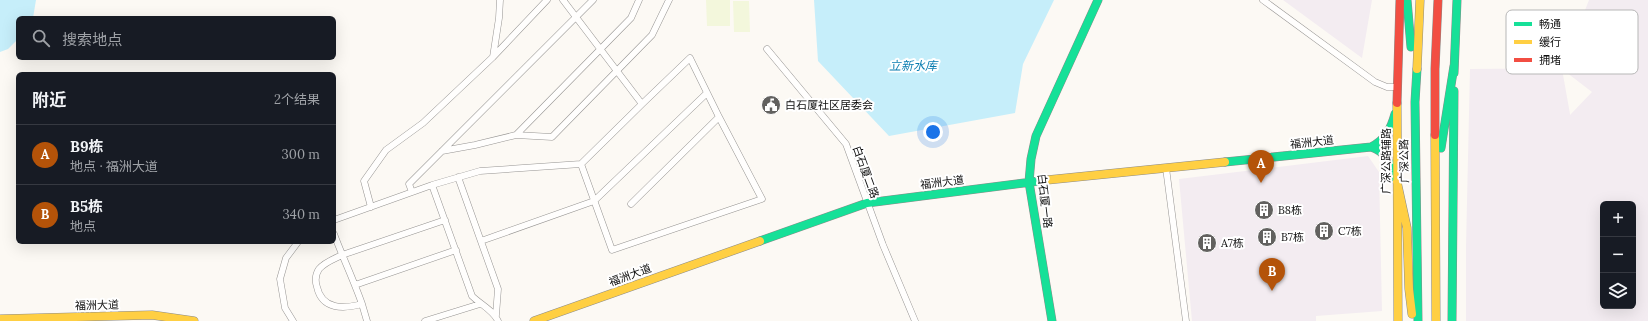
<!DOCTYPE html>
<html lang="zh">
<head>
<meta charset="utf-8">
<style>
  body { margin:0; font-family:Lora,"Noto Sans SC",serif; background:#20242c; color:#f1f3f6 }
  .controls { position:absolute; right:12px; bottom:12px; display:grid; overflow:hidden; border-radius:6px; box-shadow:0 4px 16px #0002 }
  .controls button { width:36px; height:36px; display:grid; place-items:center; padding:0; border:0; border-bottom:1px solid #363941; background:#171b24; color:#f1f3f6; font:20px sans-serif }
  .you { position:absolute; left:933px; top:132px; width:14px; height:14px; margin:-10px; border:3px solid #fff; border-radius:50%; background:#1a73e8; box-shadow:0 0 0 6px #1a73e833 }
  .badge { display:grid; place-items:center; width:26px; height:26px; border-radius:50%; background:#b45309; color:#fff; font-size:13px; font-weight:700 }
  .pin { position:absolute; translate:-50% -33px; filter:drop-shadow(0 1px 2px #0008) }
  .pin::after { content:''; position:absolute; top:21px; width:14px; height:12px; background:inherit; clip-path:polygon(0 0,100% 0,50% 100%) }
  .list { margin:0; padding:0; list-style:none }
  h2 { display:flex; justify-content:space-between; align-items:center; height:52px; margin:0; padding:0 16px; font-size:17px }
  h2 small { font-size:13px; font-weight:400; color:#9ea1a6 }
  .list li { display:grid; grid-template-columns:26px 1fr auto; gap:12px; align-items:center; box-sizing:border-box; height:60px; padding:0 16px; border-top:1px solid #363941 }
  .list b { display:block; font-size:15px; white-space:nowrap }
  .list p { margin:0; font-size:13px; white-space:nowrap; color:#9ea1a6 }
  .list em { font-size:13px; font-style:normal; color:#9ea1a6 }
  .icon { flex:none; width:22px; height:22px; fill:none; stroke:currentColor; stroke-width:2; stroke-linecap:round; stroke-linejoin:round }
  .map { position:relative; flex:none; width:1648px; height:321px; overflow:hidden }
  .search { position:absolute; background:#171b24; box-shadow:0 4px 16px #0002; left:16px; top:16px; width:320px; height:44px; display:flex; align-items:center; gap:10px; box-sizing:border-box; padding:0 14px; border-radius:6px; color:#9ea1a6; font-size:15px }
  .panel { position:absolute; background:#171b24; box-shadow:0 4px 16px #0002; left:16px; top:72px; width:320px; height:172px; border-radius:6px }
  .map>svg:first-child { display:block }
</style>
</head>
<body>
<div class="map">
<svg width="1648" height="321" viewBox="0 0 1648 321">
  <rect width="100%" height="100%" fill="#fcf9f4"/>
  <path fill="#f3ecf1" fill-rule="evenodd" d="M1283 0H1372L1362 58Z
    M1589 0H1648V321H1466V246L1470 69 1562 68ZM1562 69 1592 92 1570 115V114ZM1603 204H1633V306H1603Z
    M1368 156 1379 172 1382 311 1316 316V321H1192L1179 179Z"/>
  <path fill="#f3f7dc" d="M706 0H730V26H707Z
    M733 1H749L750 32H734Z"/>
  <path fill="#c6eefa" d="M0 0H36L33 18H18V39L8 49 0 52Z
    M814 0H1054L1023 64 1015 113 889 136 818 61Z"/>
  <g fill="none" stroke-linecap="round" stroke-linejoin="round">
    <g stroke="#969492" stroke-width="7">
      <path id="street" d="M563 0 642 104 581 164 612 250 762 199 719 117 631 204
        M1263 0 1375 82 1387 87H1397
        M767 49 846 144 883 245 915 321
        M493 57 499 18 500 0
        M642 104 690 58 719 117
        M516 135 631 18 639 0
        M442 151 475 145 516 135 552 137 652 35 669 0
        M1166 168 1186 321
        M458 177 498 289 496 315
        M432 185 472 296C480 304 494 311 498 321
        M412 192 409 184 593 0
        M371 207 364 181 386 150 423 123 493 57 547 0
        M334 220 432 185 480 171 581 164
        M334 234C343 258 354 281 362 304 344 309 322 310 317 287 315 281 315 275 319 269 325 262 334 259 342 255L445 220
        M481 241 594 201 707 93
        M355 285 456 250
        M362 304 367 321
        M293 321 285 308 280 279 286 258 298 242
        M425 321 480 304"/>
    </g>
    <g stroke="#8c8b89" stroke-width="9">
      <path id="fast" d="M1407 0 1411 47
        M1417 69 1415 102 1418 321
        M1454 73 1457 0
        M1371 147C1385 140 1391 129 1395 114
        M1441 148 1454 66
        M1225 162 1371 147C1387 152 1391 165 1396 179
        M760 241 867 203 1047 180
        M1052 321 1029 182 1031 159 1036 136 1098 0
        M1452 321 1454 91"/>
    </g>
    <g stroke="#8c8b89" stroke-width="9">
      <path id="slow" d="M1417 69 1420 0
        M1397 103 1398 321
        M1435 135 1436 321
        M1047 180 1225 162
        M1397 182 1407 228 1409 289 1412 314
        M0 319 152 315 194 321
        M534 321 760 241"/>
    </g>
    <g stroke="#8c8b89" stroke-width="9">
      <path id="jam" d="M1397 103 1400 0
        M1435 135V69L1438 0"/>
    </g>
    <use href="#street" stroke="#fffefd" stroke-width="6"/>
    <use href="#fast" stroke="#16e098" stroke-width="8"/>
    <use href="#slow" stroke="#ffcf43" stroke-width="8"/>
    <use href="#jam" stroke="#f24e42" stroke-width="8"/>
  </g>
  <defs>
    <g id="civic-disc" transform="scale(1)"><circle r="9.5" fill="#62615f" stroke="#fff"/><path d="M-.6-6.5H3V-4.5H.6V-3L4-1V1h2V6H-6V1h2V-1L-.6-3ZM-1.2 2.5V6h2.4V2.5Z" fill="#fff"/></g>
    <g id="building-disc" transform="scale(1)"><circle r="9.5" fill="#62615f" stroke="#fff"/><path d="M-4-6H4V6H1V3H-1V6H-4ZM-2.5-4.3h1.7v1.8h-1.7ZM.8-4.3h1.7v1.8H.8ZM-2.5-1h1.7V.8h-1.7ZM.8-1h1.7V.8H.8Z" fill="#fff"/></g>
  </defs>
  <g fill-rule="evenodd">
    <use href="#civic-disc" x="771" y="105"/>
    <use href="#building-disc" x="1264" y="210"/>
    <use href="#building-disc" x="1324" y="231"/>
    <use href="#building-disc" x="1267" y="237"/>
    <use href="#building-disc" x="1207" y="243"/>
  </g>
  <g text-anchor="middle" dominant-baseline="central" stroke-width="4" stroke-linejoin="round" paint-order="stroke">
    <g font-size="11" fill="#0f0f0f" stroke="#fff" text-anchor="start">
      <text x="785" y="105">白石厦社区居委会</text>
      <text x="1278" y="210">B8栋</text>
      <text x="1338" y="231">C7栋</text>
      <text x="1281" y="237">B7栋</text>
      <text x="1221" y="243">A7栋</text>
    </g>
    <g font-size="11" fill="#0f0f0f" stroke="#fff">
      <text transform="translate(1312 142) rotate(-6)">福洲大道</text>
      <text transform="translate(1386 161) rotate(-90)">广深公路辅路</text>
      <text transform="translate(1404 161) rotate(-91)">广深公路</text>
      <text transform="translate(866 172) rotate(70)">白石厦二路</text>
      <text transform="translate(942 182) rotate(-7)">福洲大道</text>
      <text transform="translate(1045 201) rotate(83)">白石厦一路</text>
      <text transform="translate(630 275) rotate(-20)">福洲大道</text>
      <text transform="translate(97 305) rotate(-1)">福洲大道</text>
    </g>
    <g font-size="12" font-style="italic" fill="#097cb0" stroke="#fff">
      <text x="913" y="65">立新水库</text>
    </g>
  </g>
  <rect x="1506" y="10" width="132" height="64" rx="6" fill="#fff" stroke="#b7b7b7" stroke-width="1"/>
  <rect x="1514" y="22" width="18" height="4" fill="#16e098"/>
  <rect x="1514" y="40" width="18" height="4" fill="#ffcf43"/>
  <rect x="1514" y="58" width="18" height="4" fill="#f24e42"/>
  <g font-size="11" fill="#0f0f0f">
    <text x="1539" y="28">畅通</text>
    <text x="1539" y="46">缓行</text>
    <text x="1539" y="64">拥堵</text>
  </g>
</svg>
<div class="controls">
<button>+</button>
<button>−</button>
<button><svg class="icon" aria-label="layers" viewBox="0 0 24 24"><path d="M12 4l9 5-9 5-9-5zM3 14l9 5 9-5"/></svg></button>
</div>
<div class="you"></div>
<div class="pin badge" style="left:1261px;top:183px">A</div>
<div class="pin badge" style="left:1272px;top:291px">B</div>
<div class="search"><svg class="icon" aria-label="search" viewBox="0 0 24 24"><circle cx="10" cy="10" r="6"/><path d="M15 15l6 6"/></svg>搜索地点</div>
<section class="panel">
<h2>附近<small>2个结果</small></h2>
<ul class="list">
<li><span class="badge">A</span><div><b>B9栋</b><p>地点 · 福洲大道</p></div><em>300 m</em></li>
<li><span class="badge">B</span><div><b>B5栋</b><p>地点</p></div><em>340 m</em></li>
</ul>
</section>
</div>
</body>
</html>
